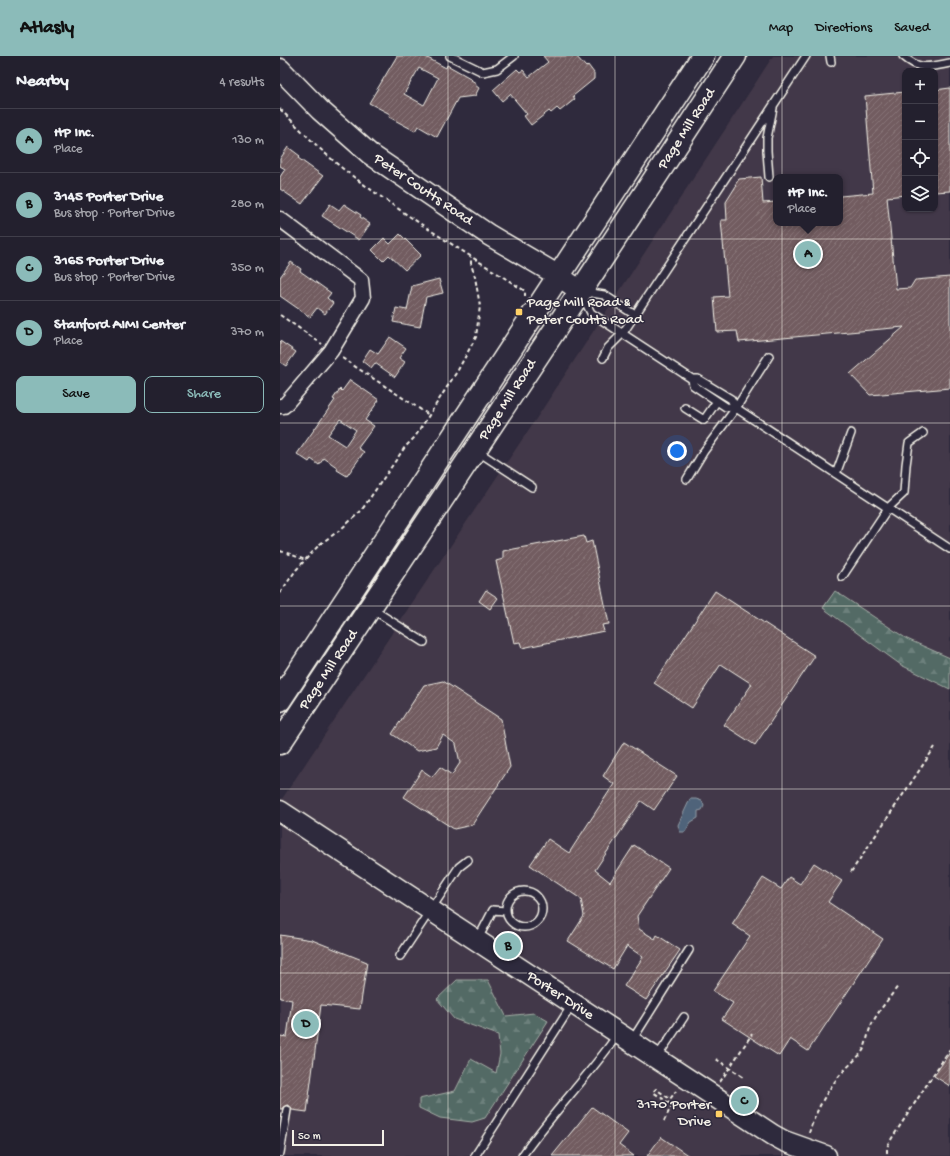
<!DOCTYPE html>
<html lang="en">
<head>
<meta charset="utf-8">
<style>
  body { margin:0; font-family:"Gochi Hand",sans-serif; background:#2f2d3a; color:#f1f3f6 }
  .controls { position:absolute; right:12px; top:12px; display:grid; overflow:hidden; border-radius:8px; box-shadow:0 1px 3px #0004 }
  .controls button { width:36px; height:36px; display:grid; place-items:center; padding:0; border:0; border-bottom:1px solid #403e4a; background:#23202e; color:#f1f3f6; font:20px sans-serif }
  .scale { position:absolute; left:12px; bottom:10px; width:92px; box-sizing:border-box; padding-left:4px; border:2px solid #f4f1e8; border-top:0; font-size:11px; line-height:14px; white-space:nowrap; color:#f4f1e8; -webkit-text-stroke:3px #2f2a3d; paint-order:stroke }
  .you { position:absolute; left:397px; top:395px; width:14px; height:14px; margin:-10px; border:3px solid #fff; border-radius:50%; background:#1a73e8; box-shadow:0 0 0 6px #1a73e833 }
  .badge { display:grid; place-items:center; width:26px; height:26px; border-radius:50%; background:#8bbbb9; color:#111; font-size:13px; font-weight:700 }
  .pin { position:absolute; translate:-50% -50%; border:2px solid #fff; box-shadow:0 1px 4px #0006 }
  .popup { position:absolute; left:493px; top:118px; width:70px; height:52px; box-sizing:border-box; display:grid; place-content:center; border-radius:8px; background:#23202e; filter:drop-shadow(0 1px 3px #0005); font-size:13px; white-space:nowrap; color:#a3a3aa }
  .popup b { font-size:15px; color:#f1f3f6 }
  .popup::after { content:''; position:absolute; left:50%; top:100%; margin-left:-8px; border:8px solid transparent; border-top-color:#23202e }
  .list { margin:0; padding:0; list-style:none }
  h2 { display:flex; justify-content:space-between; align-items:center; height:52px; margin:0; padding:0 16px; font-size:17px }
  h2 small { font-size:13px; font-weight:400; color:#a3a3aa }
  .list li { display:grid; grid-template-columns:26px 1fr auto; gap:12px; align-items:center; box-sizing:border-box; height:64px; padding:0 16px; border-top:1px solid #403e4a }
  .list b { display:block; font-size:15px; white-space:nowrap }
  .list p { margin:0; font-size:13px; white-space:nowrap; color:#a3a3aa }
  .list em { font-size:13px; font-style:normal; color:#a3a3aa }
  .actions { display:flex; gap:8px; padding:12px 16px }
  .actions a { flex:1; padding:9px 0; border:1px solid #8bbbb9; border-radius:8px; text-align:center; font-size:14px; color:#8bbbb9 }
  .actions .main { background:#8bbbb9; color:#111 }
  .icon { flex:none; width:22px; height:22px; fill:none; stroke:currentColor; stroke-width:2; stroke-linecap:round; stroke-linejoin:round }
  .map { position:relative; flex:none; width:670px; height:1100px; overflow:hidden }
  header { display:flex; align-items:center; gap:24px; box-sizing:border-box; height:56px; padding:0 20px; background:#8bbbb9; color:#111 }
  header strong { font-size:19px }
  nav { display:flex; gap:22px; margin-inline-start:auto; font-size:14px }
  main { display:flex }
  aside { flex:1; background:#23202e }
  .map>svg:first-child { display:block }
</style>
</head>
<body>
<header>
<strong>Atlasly</strong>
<nav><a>Map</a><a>Directions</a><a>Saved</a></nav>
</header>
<main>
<aside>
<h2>Nearby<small>4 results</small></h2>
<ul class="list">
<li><span class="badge">A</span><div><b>HP Inc.</b><p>Place</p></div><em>130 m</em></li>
<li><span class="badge">B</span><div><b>3145 Porter Drive</b><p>Bus stop · Porter Drive</p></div><em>280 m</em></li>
<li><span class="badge">C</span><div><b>3165 Porter Drive</b><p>Bus stop · Porter Drive</p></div><em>350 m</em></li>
<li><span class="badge">D</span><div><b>Stanford AIMI Center</b><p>Place</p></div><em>370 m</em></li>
</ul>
<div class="actions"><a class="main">Save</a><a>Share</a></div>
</aside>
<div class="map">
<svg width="670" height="1100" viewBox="0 0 670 1100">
  <defs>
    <pattern id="forest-firs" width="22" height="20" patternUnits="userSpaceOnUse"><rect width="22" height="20" fill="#536a65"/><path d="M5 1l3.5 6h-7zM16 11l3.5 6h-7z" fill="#6c807b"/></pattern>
    <pattern id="building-hatch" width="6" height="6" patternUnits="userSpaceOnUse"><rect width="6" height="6" fill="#725c60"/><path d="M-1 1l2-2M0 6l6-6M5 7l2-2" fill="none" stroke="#877477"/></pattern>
  </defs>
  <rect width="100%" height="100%" fill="#2f2a3d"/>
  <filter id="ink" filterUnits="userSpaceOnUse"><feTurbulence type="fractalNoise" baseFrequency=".025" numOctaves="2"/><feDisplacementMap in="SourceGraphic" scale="8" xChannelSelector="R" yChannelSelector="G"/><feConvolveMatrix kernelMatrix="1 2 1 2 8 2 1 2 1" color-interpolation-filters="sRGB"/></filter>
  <g filter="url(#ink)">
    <path fill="#433948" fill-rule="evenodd" d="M493 0H670V1100H0V746L128 553 260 357ZM625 15H655V153H625ZM496 121H560V167H496Z"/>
    <path fill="url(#forest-firs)" stroke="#a4aea6" d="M555 535 627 583 670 602V633L621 609 543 552Z
      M177 924H208L226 960 254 957 268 965 205 1062 192 1066 160 1062 139 1052V1043L175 1035 191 1003 216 1017 220 998 218 979 174 963 157 943Z"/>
    <path fill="#4f647a" stroke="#919ca6" d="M410 743H416L422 745 424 750 422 754 418 755V762L411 766 405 776H400L398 769Z"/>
    <path fill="url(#building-hatch)" stroke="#f4f1e8" fill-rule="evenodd" d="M117 0H144L166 12 167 9 192 23 191 24 196 27 195 29 199 32 195 40 178 42 157 81 138 70 135 75 109 61 110 58 89 47ZM139 12 158 22 144 49 124 38Z
      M263 0H296L306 11 308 9 314 17V23L293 40 295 43 280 55 277 52 271 57 269 55 251 69 244 60 247 58 230 38 222 45 213 34 237 13 240 16 243 14 249 21 268 6Z
      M670 32V135L655 136V34Z
      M625 36V139L607 141 616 233 630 232 635 224 670 221V332L590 339 570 318 624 271 459 286 457 275 437 276 434 241 448 240 441 164H447L446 146 456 130 455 129 459 123 481 121 483 147 496 146V167H560V140L593 137 585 40Z
      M8 91 20 100 18 102 43 120 22 148 0 133V121L5 113 0 110V103Z
      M50 148 59 154 64 148 81 159 80 161 90 168 79 184 42 160Z
      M120 178 141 199 125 214 109 199 103 205 92 194 104 182 110 188Z
      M11 206 21 213 20 215 51 237 47 242 53 247 45 258 37 252 30 261 0 240V221Z
      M159 223 163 237 146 241 140 271 113 266 116 252 127 254 132 230Z
      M110 281 126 292 119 302 125 306 115 321 95 307 91 312 82 305 90 293 98 298Z
      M0 285 16 296 6 310 0 306Z
      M70 324 99 344 85 364 94 370 78 392 84 396 67 420 57 414 58 412 44 402 39 409 31 403 29 406 17 398 55 344 53 343 60 333 62 335ZM60 363 76 374 65 390 48 379Z
      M304 480 306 487 312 485 329 568 322 569 324 575 242 592 240 586 234 587 216 505 223 503V495Z
      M206 534 218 542 210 553 199 545Z
      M435 535 535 600 475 689 444 669 472 628 441 608 412 652 374 627Z
      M163 625 221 663 230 711 192 769 174 773 124 741 142 714 152 721 160 711 172 719 180 707 176 688 163 679 156 691 137 695 112 678 144 629Z
      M344 686 397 720 374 754 361 745 315 814 330 826 354 789 389 812 357 860 359 873 375 883 377 879 400 894 366 944 344 930 363 901 347 890 333 913 288 885 304 860 301 843 250 809 268 783 289 797 334 728 323 720Z
      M534 807 562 825 548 846 603 883 528 995 510 983 499 1000 442 963 453 947 433 935 470 880 452 868 483 822 501 833 509 821 520 828Z
      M0 879 32 884 87 906 80 953 41 949 27 1056 12 1054 10 1050 7 1049 3 1051 2 1053H0V980L7 981 12 944 0 942Z
      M670 996V1030L654 1020Z
      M312 1051 348 1077 339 1089 354 1100H272Z
      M381 1081 409 1100H367Z"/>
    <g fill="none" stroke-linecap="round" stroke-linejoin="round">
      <g stroke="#f4f1e8" stroke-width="10">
        <path id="lane" d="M170 0 203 16 217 13 234 0
          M550 0 551 6
          M623 0C640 15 649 11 670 7
          M489 121 487 95V82L493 52
          M305 236 324 239 355 259
          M302 239 311 257 412 323H418L451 343 456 352 670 493
          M323 302 328 292 343 277 526 0
          M412 323 413 329 446 351 456 352
          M405 352 424 364 437 345
          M197 395 252 431
          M556 418 571 377
          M407 423 424 395 456 352 489 300
          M562 521 608 452 624 437 626 409 629 387 643 377
          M92 553 144 586
          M226 853a18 18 0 1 1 36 0a18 18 0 1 1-36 0Z
          M198 883 213 854 226 855
          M120 900 179 811 188 804
          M351 986 409 894
          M377 1001 404 961
          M0 1097 7 1054
          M195 1100 292 949
          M242 1100C272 1057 309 1020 338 978"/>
      </g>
      <g stroke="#f4f1e8" stroke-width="17">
        <path id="street" d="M0 163 81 224 83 242 51 295 4 350H0"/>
      </g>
      <g stroke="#f4f1e8" stroke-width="23">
        <path id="secondary" d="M0 13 40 54 90 98 209 179 279 220 300 235
          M0 755 493 1079 504 1085 546 1100"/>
      </g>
      <g stroke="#f4f1e8" stroke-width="25">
        <path id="primary" d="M0 644 423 0
          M0 687 312 218 455 0"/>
      </g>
      <path stroke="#f4f1e8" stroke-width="2" stroke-dasharray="4 3" stroke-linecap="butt" d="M0 53C20 73 40 94 62 112 120 157 183 195 245 235V240
        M0 259 42 288
        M62 302 149 359
        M0 495 10 498 25 504
        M0 537 16 514 40 488 60 474 81 455 125 391 135 381 178 314 196 281 200 250 195 221 191 208V201
        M571 816 655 691
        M436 1003 463 1021
        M440 1026 472 978
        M384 1065 392 1049 373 1036 376 1033 390 1043 396 1035
        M529 1077C535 1058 544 1039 557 1023 564 1013 574 1006 582 996 587 989 587 979 591 970 597 956 609 943 618 930
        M607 1097V1091L612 1082 670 993"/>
      <use href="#lane" stroke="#2f2a3d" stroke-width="7"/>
      <use href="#street" stroke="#2f2a3d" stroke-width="14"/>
      <use href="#secondary" stroke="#2f2a3d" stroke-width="20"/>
      <use href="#primary" stroke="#2f2a3d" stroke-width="22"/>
    </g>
  </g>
  <path fill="none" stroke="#f4f1e8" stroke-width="1" stroke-opacity="0.55" d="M168 0V1100M335 0V1100M502 0V1100M0 183H670M0 367H670M0 550H670M0 733H670M0 917H670"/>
  <g fill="#ffd166" stroke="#2f2a3d" stroke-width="1.5">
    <rect x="235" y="252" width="8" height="8" rx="2"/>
    <rect x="435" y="1054" width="8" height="8" rx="2"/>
  </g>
  <g text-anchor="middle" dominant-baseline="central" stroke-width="3" stroke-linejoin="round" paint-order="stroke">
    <g font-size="15" fill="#f4f1e8" stroke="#2f2a3d">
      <text transform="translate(407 73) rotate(-57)">Page Mill Road</text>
      <text transform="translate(143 134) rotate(34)">Peter Coutts Road</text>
      <text transform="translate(228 344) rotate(-57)">Page Mill Road</text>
      <text transform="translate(49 614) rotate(-56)">Page Mill Road</text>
      <text transform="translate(280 940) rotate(33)">Porter Drive</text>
    </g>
    <g font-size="15" fill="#f4f1e8" stroke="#2f2a3d" text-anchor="start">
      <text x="247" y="247">Page Mill Road &amp;<tspan x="247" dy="17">Peter Coutts Road</tspan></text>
      <text x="431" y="1049" text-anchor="end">3170 Porter<tspan x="431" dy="17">Drive</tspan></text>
    </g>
  </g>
</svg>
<div class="controls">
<button>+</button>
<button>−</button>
<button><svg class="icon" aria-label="locate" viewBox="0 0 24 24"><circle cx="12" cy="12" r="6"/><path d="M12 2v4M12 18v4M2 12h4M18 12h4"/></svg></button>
<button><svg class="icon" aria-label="layers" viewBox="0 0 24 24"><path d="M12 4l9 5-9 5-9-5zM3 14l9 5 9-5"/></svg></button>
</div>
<div class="scale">50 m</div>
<div class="you"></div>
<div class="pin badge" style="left:528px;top:198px">A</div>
<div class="popup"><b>HP Inc.</b>Place</div>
<div class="pin badge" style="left:228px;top:890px">B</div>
<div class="pin badge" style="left:464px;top:1045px">C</div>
<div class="pin badge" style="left:26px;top:968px">D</div>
</div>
</main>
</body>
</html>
